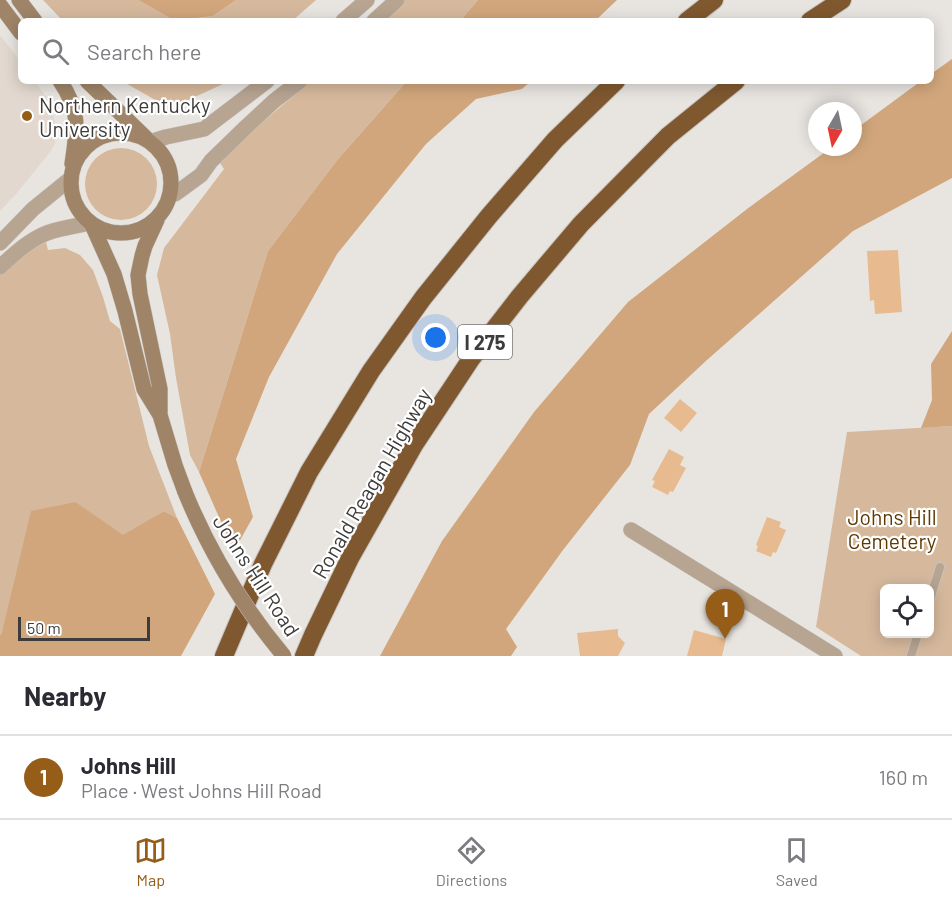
<!DOCTYPE html>
<html lang="en">
<head>
<meta charset="utf-8">
<style>
  body { margin:0; font-family:Barlow,sans-serif; background:#f7f7f7; color:#2b2b33 }
  .controls { position:absolute; right:18px; bottom:18px; display:grid; overflow:hidden; border-radius:9px; box-shadow:0 3px 15px #0003 }
  .controls button { width:54px; height:54px; display:grid; place-items:center; padding:0; border:0; border-bottom:2px solid #e1e1e2; background:#fff; color:#2b2b33; font:30px sans-serif }
  .compass { position:absolute; left:808px; top:102px; width:54px; height:54px; border-radius:50%; background:#fff; box-shadow:0 3px 15px #0003; rotate:189deg }
  .scale { position:absolute; left:18px; bottom:15px; width:132px; box-sizing:border-box; padding-left:6px; border:3px solid #3e3c3b; border-top:0; font-size:16px; line-height:21px; white-space:nowrap; color:#3e3c3b; -webkit-text-stroke:4px #fff; paint-order:stroke }
  .you { position:absolute; left:436px; top:338px; width:21px; height:21px; margin:-15px; border:4px solid #fff; border-radius:50%; background:#1a73e8; box-shadow:0 0 0 9px #1a73e833 }
  .badge { display:grid; place-items:center; width:39px; height:39px; border-radius:50%; background:#955d18; color:#fff; font-size:20px; font-weight:700 }
  .pin { position:absolute; translate:-50% -50px; filter:drop-shadow(0 2px 3px #0008) }
  .pin::after { content:''; position:absolute; top:32px; width:21px; height:18px; background:inherit; clip-path:polygon(0 0,100% 0,50% 100%) }
  .list { margin:0; padding:0; list-style:none }
  h2 { display:flex; justify-content:space-between; align-items:center; height:78px; margin:0; padding:0 24px; font-size:26px }
  h2 small { font-size:20px; font-weight:400; color:#7c7c81 }
  .list li { display:grid; grid-template-columns:39px 1fr auto; gap:18px; align-items:center; box-sizing:border-box; height:84px; padding:0 24px; border-top:2px solid #e1e1e2 }
  .list b { display:block; font-size:22px; white-space:nowrap }
  .list p { margin:0; font-size:20px; white-space:nowrap; color:#7c7c81 }
  .list em { font-size:20px; font-style:normal; color:#7c7c81 }
  .icon { flex:none; width:33px; height:33px; fill:none; stroke:currentColor; stroke-width:2; stroke-linecap:round; stroke-linejoin:round }
  .map { position:relative; flex:none; width:952px; height:656px; overflow:hidden }
  .search { position:absolute; background:#fff; box-shadow:0 3px 15px #0003; left:18px; right:18px; top:18px; height:66px; display:flex; align-items:center; gap:15px; box-sizing:border-box; padding:0 21px; border-radius:9px; color:#7c7c81; font-size:22px }
  .sheet { height:162px; background:#fff }
  nav { display:flex; justify-content:space-around; align-items:center; box-sizing:border-box; height:84px; border-top:2px solid #e1e1e2; background:#fff; font-size:16px; color:#7c7c81 }
  nav a { display:grid; justify-items:center; gap:3px }
  nav .on { color:#955d18 }
  .map>svg:first-child { display:block }
</style>
</head>
<body>
<div class="map">
<svg width="952" height="656" viewBox="0 0 952 656">
  <rect width="100%" height="100%" fill="#e8e5e1"/>
  <path fill="#e2d8cf" d="M0 35 21 62V81H35L46 97 51 105 56 127 55 143 51 151 16 194 0 211Z"/>
  <path fill="#d6b99d" fill-rule="evenodd" d="M43 0H138L175 21H63Z
    M236 0H316L292 21H180L213 16Z
    M405 0H478L460 21H381Z
    M122 81H225L221 85 184 102 157 101Z
    M311 81H407L338 159 268 251 199 472 190 455 176 378 170 334 157 275 164 248 224 169 220 163 245 137Z
    M85 184a36 36 0 1 1 72 0a36 36 0 1 1-72 0Z
    M46 242 48 250 65 248 80 255 93 270 103 297 110 321 120 329 149 446 177 518 164 511 123 536 76 502 0 635V275L31 250Z
    M952 426V656H861L816 627 847 432ZM884 588H930V634H884Z"/>
  <path fill="#d1a67c" d="M138 0H236L213 16 175 21Z
    M478 0H617L595 21H460Z
    M952 59V178L853 231 707 360 649 414 630 465 563 550 506 629 517 647 511 656H380L442 541 534 412 628 302 747 209 832 147H853V131L921 81H931V74Z
    M407 81H531L522 89 476 99 426 144 337 254 269 377 236 459 253 517 234 551 199 472 268 251 338 159Z
    M952 331V426L921 428 932 400 931 364Z
    M76 502 123 535 164 511 177 518 215 594 181 656H0V635L2 632 31 511Z"/>
  <path fill="#e7bb8f" d="M898 250 902 312 875 314 874 300 870 301 867 251Z
    M680 399 697 413 681 432 664 418Z
    M669 449 684 457 680 465 686 468 673 492 670 491 668 495 652 487 655 481 652 480Z
    M767 517 781 522 779 527 786 530 776 553 773 552 771 557 756 551 758 546 756 545Z
    M618 629V636L625 643 618 656H580L577 633Z
    M694 630 726 639 722 656H687Z"/>
  <g fill="none" stroke-linecap="round" stroke-linejoin="round">
    <g stroke="#c6c3c0" stroke-width="10">
      <path id="service" d="M930 599 940 567
        M911 656 918 634"/>
    </g>
    <g stroke="#c6c3c0" stroke-width="16">
      <path id="minor" d="M343 21 367 0
        M374 21 397 0
        M150 142 166 137 204 129 267 81
        M170 195 175 194 201 175 211 161 246 127 274 101 300 81
        M631 530 835 656"/>
    </g>
    <g stroke="#c6c3c0" stroke-width="16">
      <path id="tertiary" d="M0 243 33 209 70 179
        M0 267C14 254 29 240 47 233 60 228 76 226 90 223"/>
    </g>
    <g stroke="#c6c3c0" stroke-width="16">
      <path id="secondary" d="M19 0 35 21
        M0 5 21 33
        M60 81C81 112 77 129 72 164
        M87 81 146 138
        M71 183a50 50 0 1 1 100 0a50 50 0 1 1-100 0Z
        M157 220 145 246 142 256 138 275 140 294 160 389V415L175 465 185 492
        M92 225 114 274 125 311 144 389 160 415"/>
    </g>
    <g stroke="#c6c3c0" stroke-width="20">
      <path id="motorway" d="M687 21 714 0
        M810 21 842 0
        M224 656 263 564 309 472 371 371 423 298 489 216 555 140 616 81
        M304 656 313 635 350 558 414 445 471 359 520 296 581 224 668 136 736 81"/>
    </g>
    <use href="#service" stroke="#b7a491" stroke-width="8"/>
    <use href="#minor" stroke="#b7a491" stroke-width="15"/>
    <use href="#tertiary" stroke="#b7a491" stroke-width="15"/>
    <use href="#secondary" stroke="#9f8468" stroke-width="15"/>
    <use href="#motorway" stroke="#7f582f" stroke-width="18"/>
    <g stroke="#c6c3c0" stroke-width="16" stroke-linecap="butt">
      <path id="secondary-bridge" d="M185 492C209 551 243 607 284 656"/>
    </g>
    <use href="#secondary-bridge" stroke="#9f8468" stroke-width="15"/>
  </g>
  <circle fill="#955d18" stroke="#fff" stroke-width="2" cx="27" cy="116" r="6"/>
  <g text-anchor="middle" dominant-baseline="central" stroke-width="4.5" stroke-linejoin="round" paint-order="stroke">
    <rect fill="#fff" stroke="#787676" stroke-width="1.5" x="458" y="325" width="54" height="34" rx="4.5"/>
    <g font-size="20" font-weight="bold" fill="#3e3c3b">
      <text x="485" y="342">I 275</text>
    </g>
    <g font-size="21" fill="#3e3c3b" stroke="#fff" text-anchor="start">
      <text x="39" y="104">Northern Kentucky<tspan x="39" dy="24">University</tspan></text>
    </g>
    <g font-size="21" fill="#3e3c3b" stroke="#fff">
      <text transform="translate(371 483) rotate(-60)">Ronald Reagan Highway</text>
      <text transform="translate(257 575) rotate(57)">Johns Hill Road</text>
    </g>
    <g font-size="21" fill="#603800" stroke="#fff">
      <text x="892" y="516">Johns Hill<tspan x="892" dy="24">Cemetery</tspan></text>
    </g>
  </g>
</svg>
<div class="controls">
<button><svg class="icon" aria-label="locate" viewBox="0 0 24 24"><circle cx="12" cy="12" r="6"/><path d="M12 2v4M12 18v4M2 12h4M18 12h4"/></svg></button>
</div>
<svg class="compass" viewBox="-18 -18 36 36"><path d="M0-13l5 13h-10z" fill="#e53935"/><path d="M0 13l5-13h-10z" fill="#7c7c81"/></svg>
<div class="scale">50 m</div>
<div class="you"></div>
<div class="pin badge" style="left:725px;top:639px">1</div>
<div class="search"><svg class="icon" aria-label="search" viewBox="0 0 24 24"><circle cx="10" cy="10" r="6"/><path d="M15 15l6 6"/></svg>Search here</div>
</div>
<section class="sheet">
<h2>Nearby<small></small></h2>
<ul class="list">
<li><span class="badge">1</span><div><b>Johns Hill</b><p>Place · West Johns Hill Road</p></div><em>160 m</em></li>
</ul>
</section>
<nav>
<a class="on"><svg class="icon" aria-label="map" viewBox="0 0 24 24"><path d="M3 6l6-2 6 2 6-2v14l-6 2-6-2-6 2zM9 4v14M15 6v14"/></svg>Map</a>
<a><svg class="icon" aria-label="directions" viewBox="0 0 24 24"><path d="M12 3l9 9-9 9-9-9zM9 14v-3h6M13 9l2 2-2 2"/></svg>Directions</a>
<a><svg class="icon" aria-label="saved" viewBox="0 0 24 24"><path d="M7 4h10v16l-5-4-5 4z"/></svg>Saved</a>
</nav>
</body>
</html>
